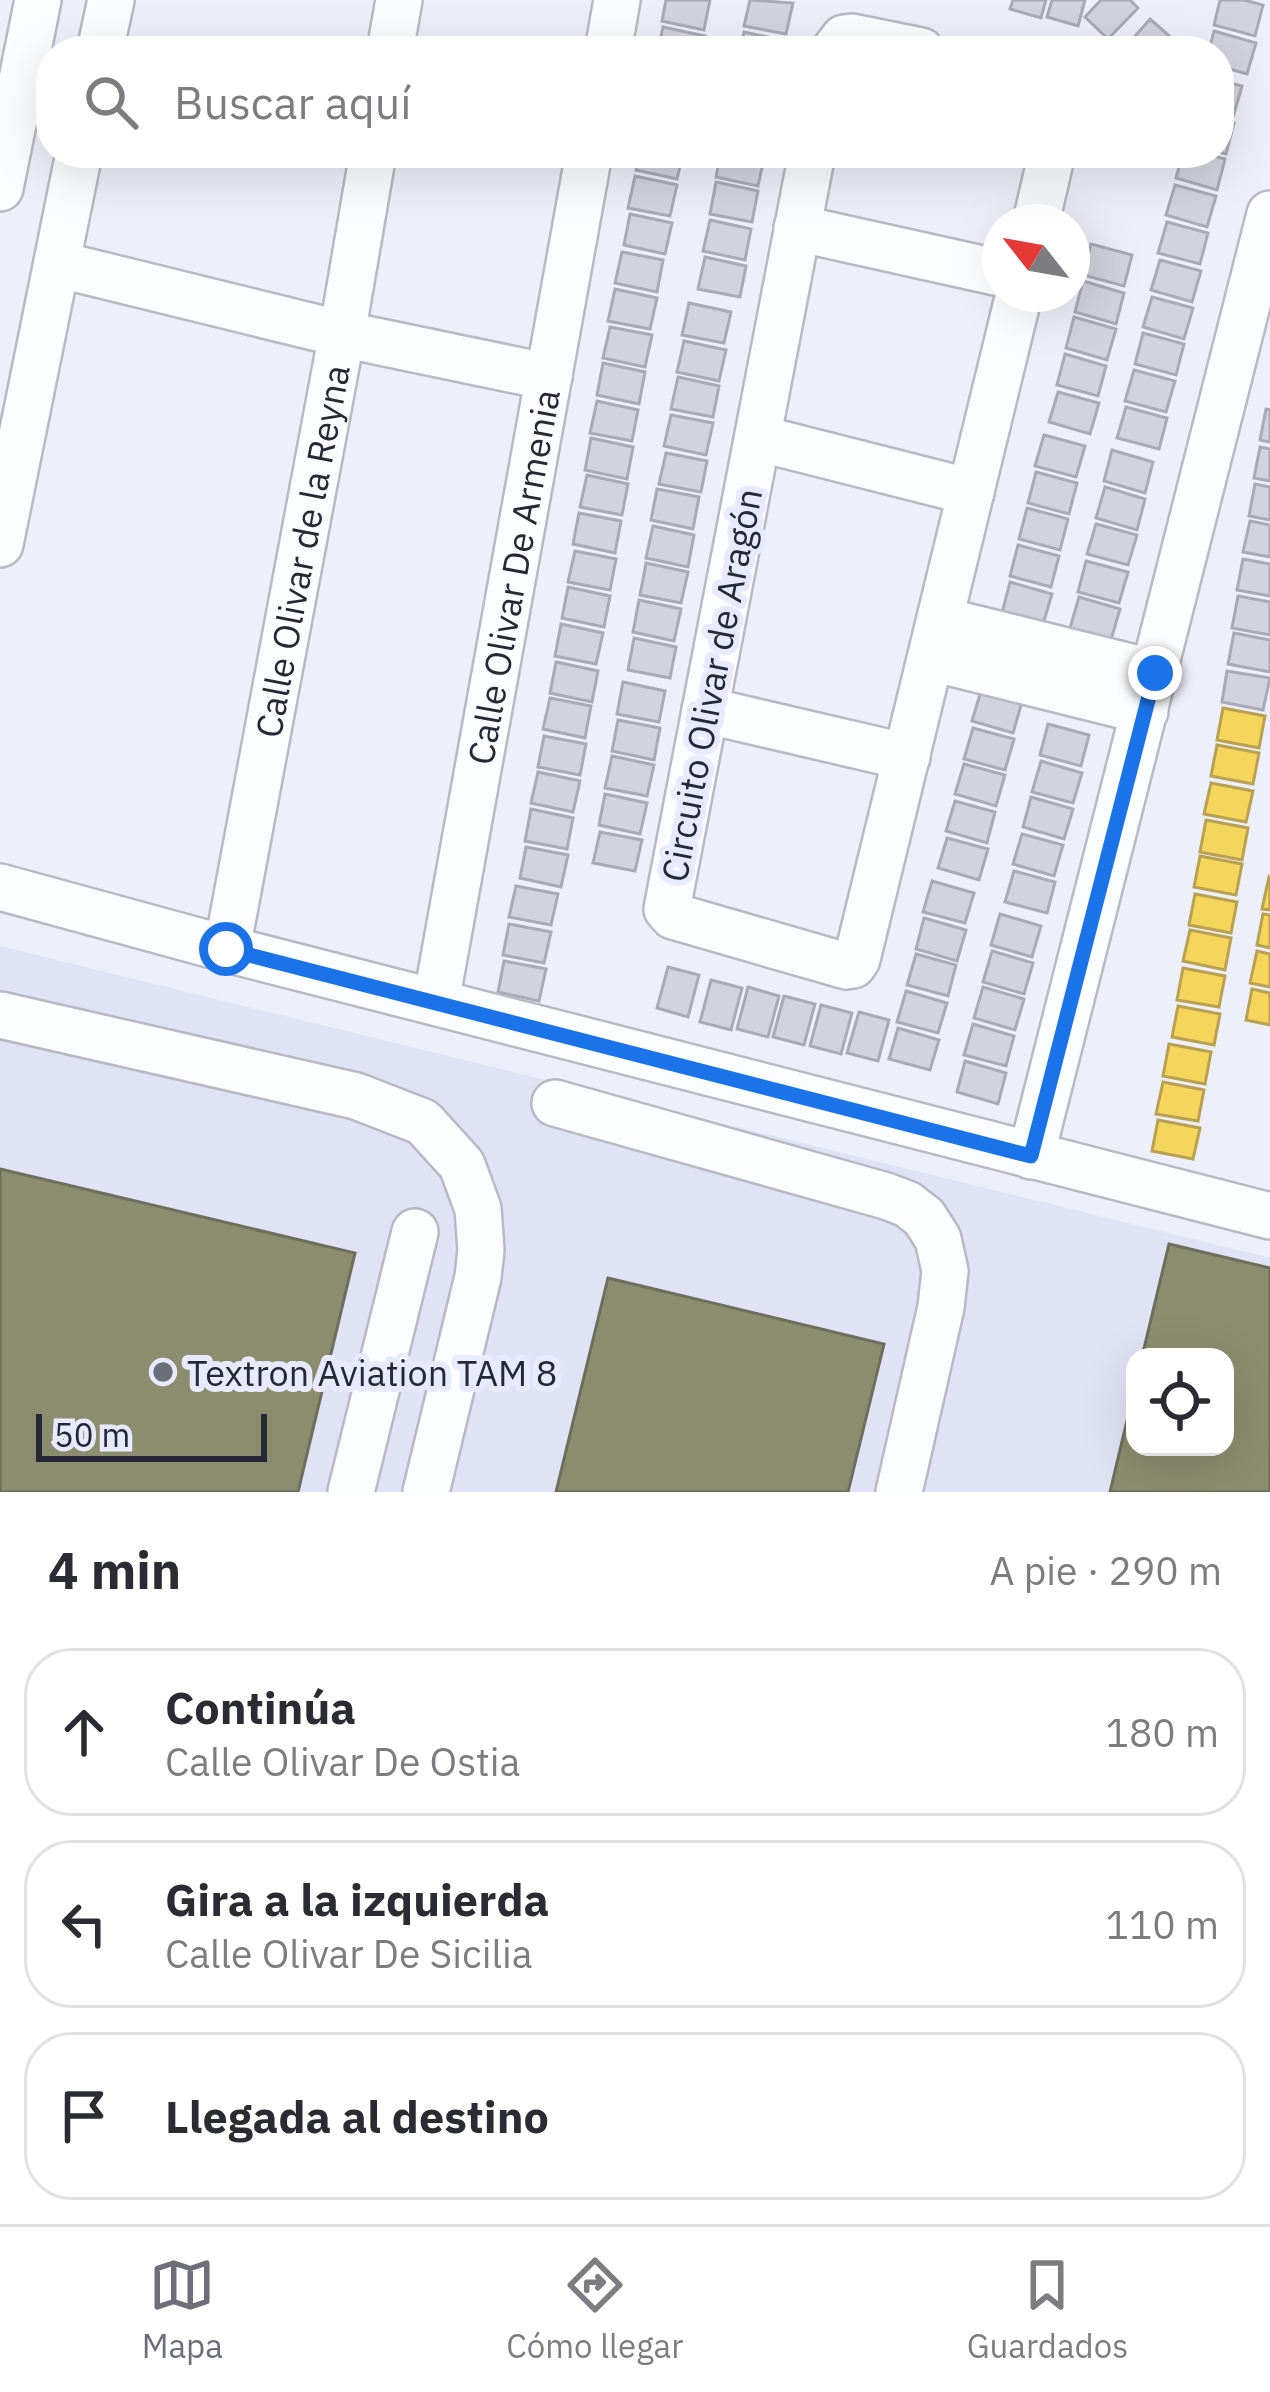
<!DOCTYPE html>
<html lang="es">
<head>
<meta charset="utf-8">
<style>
  body { margin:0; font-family:"IBM Plex Sans",sans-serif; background:#f7f7f7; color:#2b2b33 }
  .controls { position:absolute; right:36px; bottom:36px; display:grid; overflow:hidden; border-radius:24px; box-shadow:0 12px 48px #0002 }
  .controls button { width:108px; height:108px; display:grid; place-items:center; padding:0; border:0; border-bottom:3px solid #e1e1e2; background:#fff; color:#2b2b33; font:60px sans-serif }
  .compass { position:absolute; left:982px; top:204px; width:108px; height:108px; border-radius:50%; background:#fff; box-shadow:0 12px 48px #0002; rotate:301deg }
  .scale { position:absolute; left:36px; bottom:30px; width:231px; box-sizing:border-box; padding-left:12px; border:6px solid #272835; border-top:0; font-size:33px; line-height:42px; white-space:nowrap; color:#272835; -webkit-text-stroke:9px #e8ebff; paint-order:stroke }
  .stop { position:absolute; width:36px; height:36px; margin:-27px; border:9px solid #1a73e8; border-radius:50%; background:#fff }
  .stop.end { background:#1a73e8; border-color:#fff; box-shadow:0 3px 12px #0008 }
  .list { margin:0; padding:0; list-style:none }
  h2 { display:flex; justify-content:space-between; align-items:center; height:156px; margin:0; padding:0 48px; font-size:51px }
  h2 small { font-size:39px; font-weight:400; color:#7c7c81 }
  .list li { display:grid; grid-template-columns:78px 1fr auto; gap:36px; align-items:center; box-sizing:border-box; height:168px; margin:0 24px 24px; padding:0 24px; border:3px solid #e1e1e2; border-radius:48px }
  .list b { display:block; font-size:45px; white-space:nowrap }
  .list p { margin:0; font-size:39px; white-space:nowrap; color:#7c7c81 }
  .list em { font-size:39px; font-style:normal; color:#7c7c81 }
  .icon { flex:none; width:66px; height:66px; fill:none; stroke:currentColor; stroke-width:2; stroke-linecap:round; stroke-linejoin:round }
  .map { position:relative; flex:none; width:1270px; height:1492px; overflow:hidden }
  .search { position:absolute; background:#fff; box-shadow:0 12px 48px #0002; left:36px; right:36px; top:36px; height:132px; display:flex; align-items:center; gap:30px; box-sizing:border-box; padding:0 42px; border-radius:48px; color:#7c7c81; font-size:45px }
  .sheet { height:732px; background:#fff }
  nav { display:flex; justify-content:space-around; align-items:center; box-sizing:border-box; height:168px; border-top:3px solid #e1e1e2; background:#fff; font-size:33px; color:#7c7c81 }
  nav a { display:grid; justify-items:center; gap:6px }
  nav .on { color:#6c6e7a }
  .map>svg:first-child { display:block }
</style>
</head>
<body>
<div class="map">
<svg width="1270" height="1492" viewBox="0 0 1270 1492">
  <rect width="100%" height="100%" fill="#edeffa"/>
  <path fill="#e0e3f5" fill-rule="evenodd" d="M0 946 1270 1258V1492H0ZM1135 1357H1225V1447H1135Z"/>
  <path fill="#f6d55c" stroke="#b8a150" stroke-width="3" d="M1223 708 1265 716 1259 748 1217 740Z
    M1217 745 1259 753 1253 784 1211 776Z
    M1211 783 1253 791 1246 822 1204 814Z
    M1206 820 1248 828 1242 860 1200 852Z
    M1200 856 1242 864 1236 895 1194 887Z
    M1269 877 1270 878V910L1262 909Z
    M1195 894 1237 902 1231 933 1189 925Z
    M1263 914 1270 915V948L1257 945Z
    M1190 930 1231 938 1225 970 1183 961Z
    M1257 951 1270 954V987L1250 983Z
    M1183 968 1225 976 1219 1007 1177 1000Z
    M1252 989 1270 993V1025L1246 1020Z
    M1178 1006 1220 1014 1214 1045 1172 1037Z
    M1169 1044 1211 1052 1205 1084 1163 1076Z
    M1163 1082 1204 1090 1198 1121 1156 1114Z
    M1158 1120 1200 1128 1193 1159 1152 1151Z"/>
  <path fill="#8c8c6e" stroke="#6e6e5d" stroke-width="3" d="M0 1169 355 1253 298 1492H0Z
    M1169 1244 1270 1268V1492H1110L1135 1387V1447H1225V1357H1142Z
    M608 1278 884 1344 848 1492H556Z"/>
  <path fill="#d2d3de" stroke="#a8aab5" stroke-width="3" d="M666 0H710L704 30 662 21Z
    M750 0 793 3 786 34 744 26Z
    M1013 0H1046L1041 18 1010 9Z
    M1052 0H1085L1078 26 1047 17Z
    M1101 0H1130L1138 8 1108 39 1085 17Z
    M1220 0H1244L1263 5 1255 36 1214 25Z
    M1150 19 1174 40 1164 51H1122Z
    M663 27 705 36 702 51H658Z
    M1214 31 1256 43 1247 74 1219 66V51H1209Z
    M744 32 786 41 784 51H740Z
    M1219 80 1242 86 1233 117 1219 113Z
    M1219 119 1234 123 1226 154 1219 152Z
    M639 153H683L677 179 636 170Z
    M721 153 765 154 758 186 716 177Z
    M1183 153H1203L1225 159 1217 190 1176 178Z
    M635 176 677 185 670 216 628 208Z
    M716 182 758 191 752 222 710 214Z
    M1175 185 1216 196 1207 227 1166 215Z
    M630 214 672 223 665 254 624 245Z
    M710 220 751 229 745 260 703 251Z
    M1167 222 1208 233 1200 264 1158 253Z
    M1091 244 1132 255 1124 286 1083 275Z
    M622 252 663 260 657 292 615 283Z
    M705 257 746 266 740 297 698 289Z
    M1160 260 1201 271 1192 302 1151 290Z
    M1083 281 1124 293 1116 324 1075 312Z
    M615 289 657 298 650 329 608 321Z
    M1152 297 1193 308 1184 339 1143 327Z
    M689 303 731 312 724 343 682 335Z
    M1074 317 1116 329 1107 360 1066 348Z
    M610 327 652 335 645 367 603 358Z
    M1143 333 1184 344 1176 375 1135 364Z
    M684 341 726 350 719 381 677 372Z
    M1065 354 1106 366 1098 396 1057 385Z
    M603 363 645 372 639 404 597 395Z
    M1134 370 1175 381 1166 412 1125 401Z
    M678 377 719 386 713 417 671 409Z
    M1058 392 1099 403 1090 434 1049 422Z
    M597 401 638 410 632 441 590 433Z
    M1126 407 1167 418 1159 449 1117 438Z
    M1266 409 1270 410V442L1260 440Z
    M671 415 713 423 706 455 664 446Z
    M1044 435 1085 446 1076 477 1035 466Z
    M591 438 633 447 627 479 585 470Z
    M1260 447 1270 449V481L1254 478Z
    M1112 450 1153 462 1145 493 1104 481Z
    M666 453 707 461 701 492 659 484Z
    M1036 472 1077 483 1069 514 1028 503Z
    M587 475 628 484 622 515 580 507Z
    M1255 484 1270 487V520L1249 516Z
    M1105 487 1145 499 1137 530 1096 518Z
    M657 489 699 497 693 529 651 520Z
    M1027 508 1068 519 1060 550 1019 539Z
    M579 513 621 521 615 553 573 544Z
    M1250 521 1270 525V557L1243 552Z
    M1096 524 1137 535 1128 565 1087 554Z
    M653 526 694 535 688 567 646 558Z
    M1018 545 1059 556 1051 587 1010 576Z
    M575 551 616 559 610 590 568 582Z
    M1243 559 1270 564V596L1237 590Z
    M1086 561 1128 572 1119 603 1078 592Z
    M646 563 688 572 681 603 640 595Z
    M1010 582 1052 594 1043 624 1002 613Z
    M568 587 610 596 604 627 562 618Z
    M1238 596 1270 602V635L1232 628Z
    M1079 597 1120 609 1111 640 1070 628Z
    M639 600 681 609 674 641 633 632Z
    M561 624 603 633 596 664 555 656Z
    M1234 633 1270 640V672L1228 664Z
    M634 638 676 647 670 678 628 670Z
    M556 662 598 671 592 702 550 693Z
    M1227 671 1270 678 1263 710 1222 702Z
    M623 682 665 691 659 722 617 714Z
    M981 691 1022 702 1013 733 972 721Z
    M550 698 591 706 585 738 543 729Z
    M618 720 660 728 654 760 612 751Z
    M1048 724 1089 735 1081 766 1040 755Z
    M973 728 1014 739 1005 770 964 759Z
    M544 736 586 744 580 775 538 767Z
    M612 756 654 765 647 796 605 788Z
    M1041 761 1082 773 1073 803 1032 792Z
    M964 764 1005 775 996 806 955 794Z
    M538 772 580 781 573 812 531 803Z
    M605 794 647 803 640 834 599 825Z
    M1031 797 1073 809 1064 839 1023 827Z
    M955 801 995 812 987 843 946 831Z
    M531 809 573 818 567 849 525 841Z
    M600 832 642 840 635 871 593 863Z
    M1022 834 1063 845 1054 876 1013 864Z
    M947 838 988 849 979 880 938 868Z
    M526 847 568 855 561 887 520 878Z
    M1014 871 1055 882 1047 913 1005 902Z
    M932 881 974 893 965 923 923 912Z
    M516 886 558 894 551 925 509 917Z
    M1000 914 1041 926 1032 957 991 945Z
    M924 918 966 930 957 961 916 949Z
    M509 924 551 932 544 963 503 955Z
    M992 951 1033 963 1024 994 983 982Z
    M916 954 956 965 948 996 907 985Z
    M504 961 546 969 539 1001 498 992Z
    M668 967 699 975 688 1017 657 1008Z
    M711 980 742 988 731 1030 700 1022Z
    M748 987 779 996 768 1037 737 1029Z
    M983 987 1024 999 1015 1030 974 1018Z
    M906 991 947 1003 938 1033 897 1022Z
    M784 996 815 1004 804 1045 773 1037Z
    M821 1005 852 1013 841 1054 810 1046Z
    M859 1012 889 1020 878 1061 847 1053Z
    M973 1024 1014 1036 1006 1066 964 1055Z
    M898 1028 939 1040 930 1070 889 1059Z
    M965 1061 1006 1073 998 1104 957 1092Z"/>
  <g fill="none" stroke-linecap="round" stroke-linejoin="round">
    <g stroke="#b8b9c4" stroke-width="50">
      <g id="minor">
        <path d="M100 51 111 0"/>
        <path d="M390 51 399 0"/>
        <path d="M608 51 617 0"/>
        <path d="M834 51 844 38 852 37 921 51"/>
        <path d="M812 153 667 909 673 916 846 966 853 965 857 959 1019 294"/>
        <path d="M0 188 38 0"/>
        <path d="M1036 222 1052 153"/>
        <path d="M797 228 1000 273"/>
        <path d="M57 264 342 334 549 377"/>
        <path d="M758 438 971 492"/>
        <path d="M0 544 79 153"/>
        <path d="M941 620 1155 673"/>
        <path d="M932 658 1145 711"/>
        <path d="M705 710 907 757"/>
        <path d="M0 887 227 949 1270 1216"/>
        <path id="s1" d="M227 949 342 334 373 153"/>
        <path id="s2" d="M436 1002 589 153"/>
        <path d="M0 1015 356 1096 423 1122 462 1165 478 1209 481 1250 478 1277 426 1492"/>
        <path d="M555 1103 886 1196 907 1204 924 1217 938 1239 945 1271 941 1307 899 1492"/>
        <path d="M1031 1156 1270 214"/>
        <path d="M351 1492 415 1232"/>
      </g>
    </g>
    <use href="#minor" stroke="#fcfdfe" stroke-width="45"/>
  </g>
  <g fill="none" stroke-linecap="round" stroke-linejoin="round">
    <path stroke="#1a73e8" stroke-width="15" d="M226 949 1031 1156 1155 673"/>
  </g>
  <circle fill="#6c6e7a" stroke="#e8ebff" stroke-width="4.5" cx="163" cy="1372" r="12"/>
  <g text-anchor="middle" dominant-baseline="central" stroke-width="12" stroke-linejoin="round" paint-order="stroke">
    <g font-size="36" fill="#272835" stroke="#e8ebff">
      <text stroke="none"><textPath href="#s1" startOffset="405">Calle Olivar de la Reyna</textPath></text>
      <text stroke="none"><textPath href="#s2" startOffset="432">Calle Olivar De Armenia</textPath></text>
      <text transform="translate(711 685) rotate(-79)">Circuito Olivar de Aragón</text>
    </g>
    <g font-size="36" fill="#272835" stroke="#e8ebff" text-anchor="start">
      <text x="187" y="1372">Textron Aviation TAM 8</text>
    </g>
  </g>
</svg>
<div class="controls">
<button><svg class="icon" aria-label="locate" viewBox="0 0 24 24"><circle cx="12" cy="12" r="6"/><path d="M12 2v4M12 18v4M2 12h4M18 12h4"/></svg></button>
</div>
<svg class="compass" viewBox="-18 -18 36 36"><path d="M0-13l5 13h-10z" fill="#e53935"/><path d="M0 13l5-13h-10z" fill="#7c7c81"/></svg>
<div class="scale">50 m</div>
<div class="stop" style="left:226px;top:949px"></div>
<div class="stop end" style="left:1155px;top:673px"></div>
<div class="search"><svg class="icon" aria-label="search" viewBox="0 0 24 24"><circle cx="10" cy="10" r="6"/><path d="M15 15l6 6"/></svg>Buscar aquí</div>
</div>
<section class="sheet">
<h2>4 min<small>A pie · 290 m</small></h2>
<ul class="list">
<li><svg class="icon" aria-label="ahead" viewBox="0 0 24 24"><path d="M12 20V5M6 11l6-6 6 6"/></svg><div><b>Continúa</b><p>Calle Olivar De Ostia</p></div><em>180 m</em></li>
<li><svg class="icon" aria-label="left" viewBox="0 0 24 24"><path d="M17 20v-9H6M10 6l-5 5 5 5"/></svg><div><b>Gira a la izquierda</b><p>Calle Olivar De Sicilia</p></div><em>110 m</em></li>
<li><svg class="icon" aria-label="arrive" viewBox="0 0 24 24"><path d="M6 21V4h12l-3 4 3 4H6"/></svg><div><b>Llegada al destino</b></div></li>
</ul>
</section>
<nav>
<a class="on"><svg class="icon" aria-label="map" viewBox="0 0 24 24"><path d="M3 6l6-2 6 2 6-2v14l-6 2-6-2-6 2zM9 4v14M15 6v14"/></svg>Mapa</a>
<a><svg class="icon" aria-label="directions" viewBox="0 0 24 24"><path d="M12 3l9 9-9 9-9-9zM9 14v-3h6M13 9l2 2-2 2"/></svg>Cómo llegar</a>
<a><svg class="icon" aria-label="saved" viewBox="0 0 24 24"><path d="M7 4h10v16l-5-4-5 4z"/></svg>Guardados</a>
</nav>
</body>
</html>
